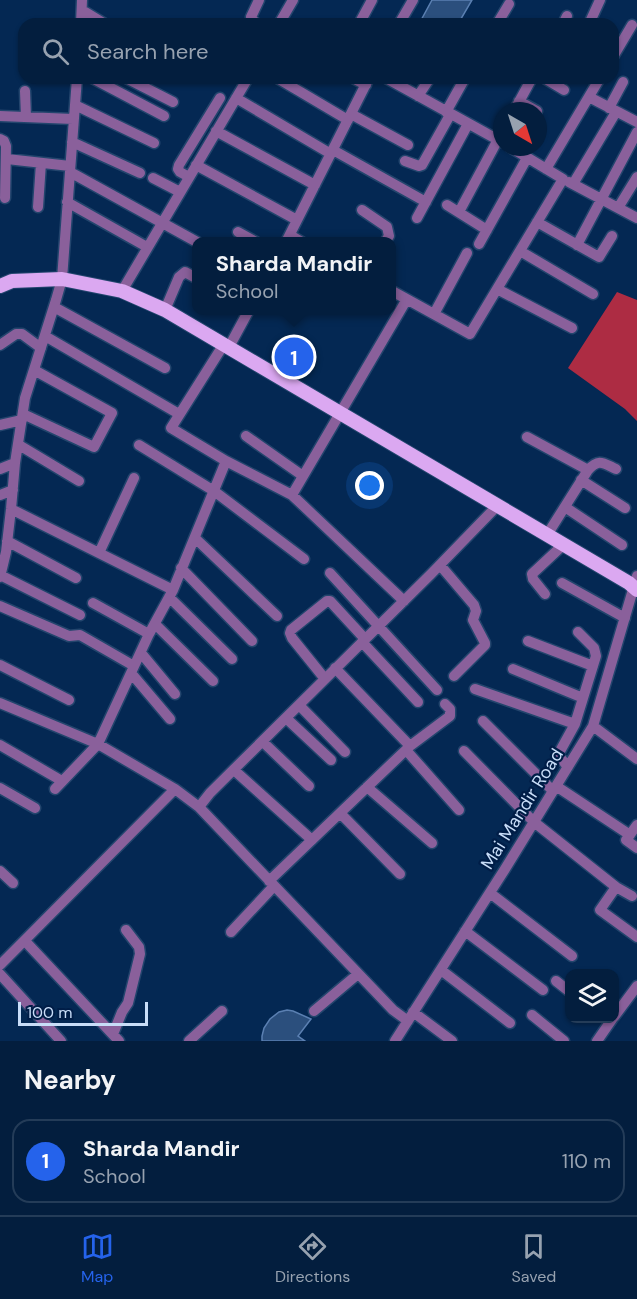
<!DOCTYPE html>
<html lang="en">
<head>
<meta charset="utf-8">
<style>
  body { margin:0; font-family:"DM Sans",sans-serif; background:#112b49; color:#f1f3f6 }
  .controls { position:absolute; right:18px; bottom:18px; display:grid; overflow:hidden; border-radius:12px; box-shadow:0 2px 4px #0004 }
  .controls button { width:54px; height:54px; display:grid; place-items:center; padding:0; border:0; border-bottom:2px solid #243c58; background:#031e3e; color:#f1f3f6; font:30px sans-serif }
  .compass { position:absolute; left:493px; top:102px; width:54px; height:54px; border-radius:50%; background:#031e3e; box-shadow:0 2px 4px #0004; rotate:141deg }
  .scale { position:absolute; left:18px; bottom:15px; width:130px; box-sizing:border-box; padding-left:6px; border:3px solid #c8ddf8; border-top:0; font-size:16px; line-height:21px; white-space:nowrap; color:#c8ddf8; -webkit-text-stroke:4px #001d47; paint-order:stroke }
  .you { position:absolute; left:370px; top:486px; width:21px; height:21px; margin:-15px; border:4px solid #fff; border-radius:50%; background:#1a73e8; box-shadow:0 0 0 9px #1a73e833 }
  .badge { display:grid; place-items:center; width:39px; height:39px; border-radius:50%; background:#2563eb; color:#fff; font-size:20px; font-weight:700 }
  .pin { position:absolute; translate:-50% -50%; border:3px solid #fff; box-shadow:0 2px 6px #0006 }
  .popup { position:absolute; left:192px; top:237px; width:204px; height:78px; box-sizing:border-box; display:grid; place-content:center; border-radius:12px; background:#031e3e; filter:drop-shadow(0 2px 4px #0005); font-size:20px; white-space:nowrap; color:#97a2b0 }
  .popup b { font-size:22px; color:#f1f3f6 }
  .popup::after { content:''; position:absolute; left:50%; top:100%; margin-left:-12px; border:12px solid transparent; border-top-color:#031e3e }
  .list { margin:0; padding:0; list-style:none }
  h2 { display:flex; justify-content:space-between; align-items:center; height:78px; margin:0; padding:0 24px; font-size:26px }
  h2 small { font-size:20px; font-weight:400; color:#97a2b0 }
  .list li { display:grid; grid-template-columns:39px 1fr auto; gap:18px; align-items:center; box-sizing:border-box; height:84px; margin:0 12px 12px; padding:0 12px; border:2px solid #243c58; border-radius:18px }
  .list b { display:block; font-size:22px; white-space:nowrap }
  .list p { margin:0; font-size:20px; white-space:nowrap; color:#97a2b0 }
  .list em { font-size:20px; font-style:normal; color:#97a2b0 }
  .icon { flex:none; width:33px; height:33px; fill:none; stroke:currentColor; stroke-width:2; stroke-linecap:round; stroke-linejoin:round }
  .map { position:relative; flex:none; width:637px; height:1041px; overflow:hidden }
  .search { position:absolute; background:#031e3e; box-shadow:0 2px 4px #0004; left:18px; right:18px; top:18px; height:66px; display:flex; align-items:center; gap:15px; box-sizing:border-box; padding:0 21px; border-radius:18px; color:#97a2b0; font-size:22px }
  .sheet { height:174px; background:#031e3e }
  nav { display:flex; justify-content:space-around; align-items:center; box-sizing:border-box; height:84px; border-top:2px solid #243c58; background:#031e3e; font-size:16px; color:#97a2b0 }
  nav a { display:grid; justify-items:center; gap:3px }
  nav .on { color:#2563eb }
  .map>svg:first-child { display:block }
</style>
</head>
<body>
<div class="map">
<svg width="637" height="1041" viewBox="0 0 637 1041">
  <rect width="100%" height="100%" fill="#042853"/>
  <path fill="#ad2c43" d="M617 292 637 300V421L625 409 568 368Z"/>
  <path fill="#2b4f7d" stroke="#5b80b2" stroke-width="1.5" d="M432 0H472L458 24H419Z
    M287 1010 293 1011 311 1019 298 1036 305 1041H262V1036L264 1028 270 1019 279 1012Z"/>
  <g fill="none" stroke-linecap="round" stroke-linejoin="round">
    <g stroke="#23456d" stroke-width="13">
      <path id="minor" d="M82 10 105 24
        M81 24 82 0
        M256 24 251 17 259 0
        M279 24 293 0
        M359 24 372 0
        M399 24 413 0
        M497 24 509 4
        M563 24 567 16
        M589 24 600 0
        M613 57 632 25
        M92 78 164 116
        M126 78 173 102
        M277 78 348 120
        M353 78 366 85
        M386 78 502 142
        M544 78 564 90
        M25 91 26 117
        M418 96 430 78
        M589 97 637 122
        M236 98 331 154
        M519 101 537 111
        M75 105 154 143
        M609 108 623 82
        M514 111 532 78
        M446 112 465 78
        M351 114 408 145
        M0 116 73 119
        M216 131 315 185
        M0 139 4 141 6 146 5 198
        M72 142 140 173
        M333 150 426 202
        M7 159 70 166
        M405 161 419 166 422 165 450 115
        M196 165 297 220
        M546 169 600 78
        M70 172 197 242
        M189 177 180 172 178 169 179 165 220 98
        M153 178 180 192
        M569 182 637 218
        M573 184 616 112
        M67 202 147 247
        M447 205 487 230
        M38 207 41 163
        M618 208 637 177
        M362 210 387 227 389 236 385 242
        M459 212 502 132
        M417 218 468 124
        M537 222 599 257 612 236
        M238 232 256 242
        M290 235 302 242
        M286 242 369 78
        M479 244 527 158
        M577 245 637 132
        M520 251 593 294
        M497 289 572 328
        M122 291 248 78
        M392 291 470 334 563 179 510 147
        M54 307 165 368
        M165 310 179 277 185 272 196 278
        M434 314 467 253
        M45 336 179 414
        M224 344 171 428 226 461
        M0 345 16 334H22L41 348
        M229 347 249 310
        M23 414 94 447 112 413 34 370
        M0 425 22 420
        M246 436 303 476
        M527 437 588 470
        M19 445 79 481
        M139 445 214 491 304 559
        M0 469 15 463
        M581 480 625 508
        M0 495 13 490
        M292 495 407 299
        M565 507 622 545
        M11 509 173 590 149 634 98 744 55 789
        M547 535 588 470C599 458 603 463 616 469
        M195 538 277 616
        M7 541 76 578
        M99 553 134 478
        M440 565 474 605 476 611 473 620 485 643V645L454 676
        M181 568 252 641
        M330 573 437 690
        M0 575 80 615
        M0 577 6 552 11 509 15 463 25 398 56 300 62 279 77 78
        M562 583 625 618
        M173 590 226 461 292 495 404 601
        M545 594 533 579 532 574 563 545
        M169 597 232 659
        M93 603 149 634
        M0 606 69 636 80 635 134 666
        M155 624 213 681
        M528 641 593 666
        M362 642 418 702
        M141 653 175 694
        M0 665 69 700
        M513 669 583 698
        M131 673 170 719
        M325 679 292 638 290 633 291 630 327 601H330L365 639
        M475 689 575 724
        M0 703 98 744 175 789
        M299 705 345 752
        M286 718 331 760
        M483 721 553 791
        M593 726 637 759
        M263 742 309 786
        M0 745 62 781
        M410 746 450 716V709L445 704
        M406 750 459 810
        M464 751 534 822 616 887 600 910 637 937
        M568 767 559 756V753L575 724 596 656 594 648 578 632
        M234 770 312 840
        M556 786 630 835
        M367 787 432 843
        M0 788 35 808
        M199 807 210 793 431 574 497 506
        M340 813 400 874
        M637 825 626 840 637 848
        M0 871 13 883
        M269 881 410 746 335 668
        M616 887 632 896
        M490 893 572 956
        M465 931 543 990
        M231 932 274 886
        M25 941 119 1041
        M0 965 175 789 199 807 393 1010 408 1021
        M441 970 510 1023
        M0 974 61 1041
        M556 981 570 992
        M314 1011 358 974
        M413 1012 452 1041
        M532 1015 564 1041
        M614 1017 637 986
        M113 1034 122 1012 128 1003 140 954 139 947 126 930
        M189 1041 222 1011
        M395 1041 505 869 593 726 637 576
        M597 1041 613 1018"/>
    </g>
    <g stroke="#23456d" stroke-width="16">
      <path id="major" d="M0 286 12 281 62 279 122 291 165 310 629 583 637 590"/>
    </g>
    <use href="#minor" stroke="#8a609b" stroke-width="10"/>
    <use href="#major" stroke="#dba8f1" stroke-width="14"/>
  </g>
  <g text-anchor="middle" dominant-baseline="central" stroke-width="4.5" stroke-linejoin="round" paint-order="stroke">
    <g font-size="18" fill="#c8ddf8" stroke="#001d47">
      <text transform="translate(522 809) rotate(-58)">Mai Mandir Road</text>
    </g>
  </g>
</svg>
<div class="controls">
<button><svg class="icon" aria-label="layers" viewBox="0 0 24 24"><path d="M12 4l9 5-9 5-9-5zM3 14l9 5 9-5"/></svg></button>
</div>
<svg class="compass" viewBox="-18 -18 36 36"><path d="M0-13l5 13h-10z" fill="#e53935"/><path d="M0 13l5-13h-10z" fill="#97a2b0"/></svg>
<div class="scale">100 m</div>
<div class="you"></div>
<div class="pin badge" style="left:294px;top:357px">1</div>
<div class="popup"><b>Sharda Mandir</b>School</div>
<div class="search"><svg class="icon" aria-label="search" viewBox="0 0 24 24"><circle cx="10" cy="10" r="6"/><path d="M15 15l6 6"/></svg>Search here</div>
</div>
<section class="sheet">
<h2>Nearby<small></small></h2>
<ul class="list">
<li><span class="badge">1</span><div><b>Sharda Mandir</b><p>School</p></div><em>110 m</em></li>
</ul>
</section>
<nav>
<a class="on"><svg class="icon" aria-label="map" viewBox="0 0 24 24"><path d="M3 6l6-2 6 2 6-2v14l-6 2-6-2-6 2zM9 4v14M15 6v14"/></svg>Map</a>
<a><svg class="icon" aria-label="directions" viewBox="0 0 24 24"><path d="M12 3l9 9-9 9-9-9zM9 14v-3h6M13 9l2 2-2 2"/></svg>Directions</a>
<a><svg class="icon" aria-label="saved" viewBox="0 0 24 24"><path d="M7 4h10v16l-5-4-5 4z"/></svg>Saved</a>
</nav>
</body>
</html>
